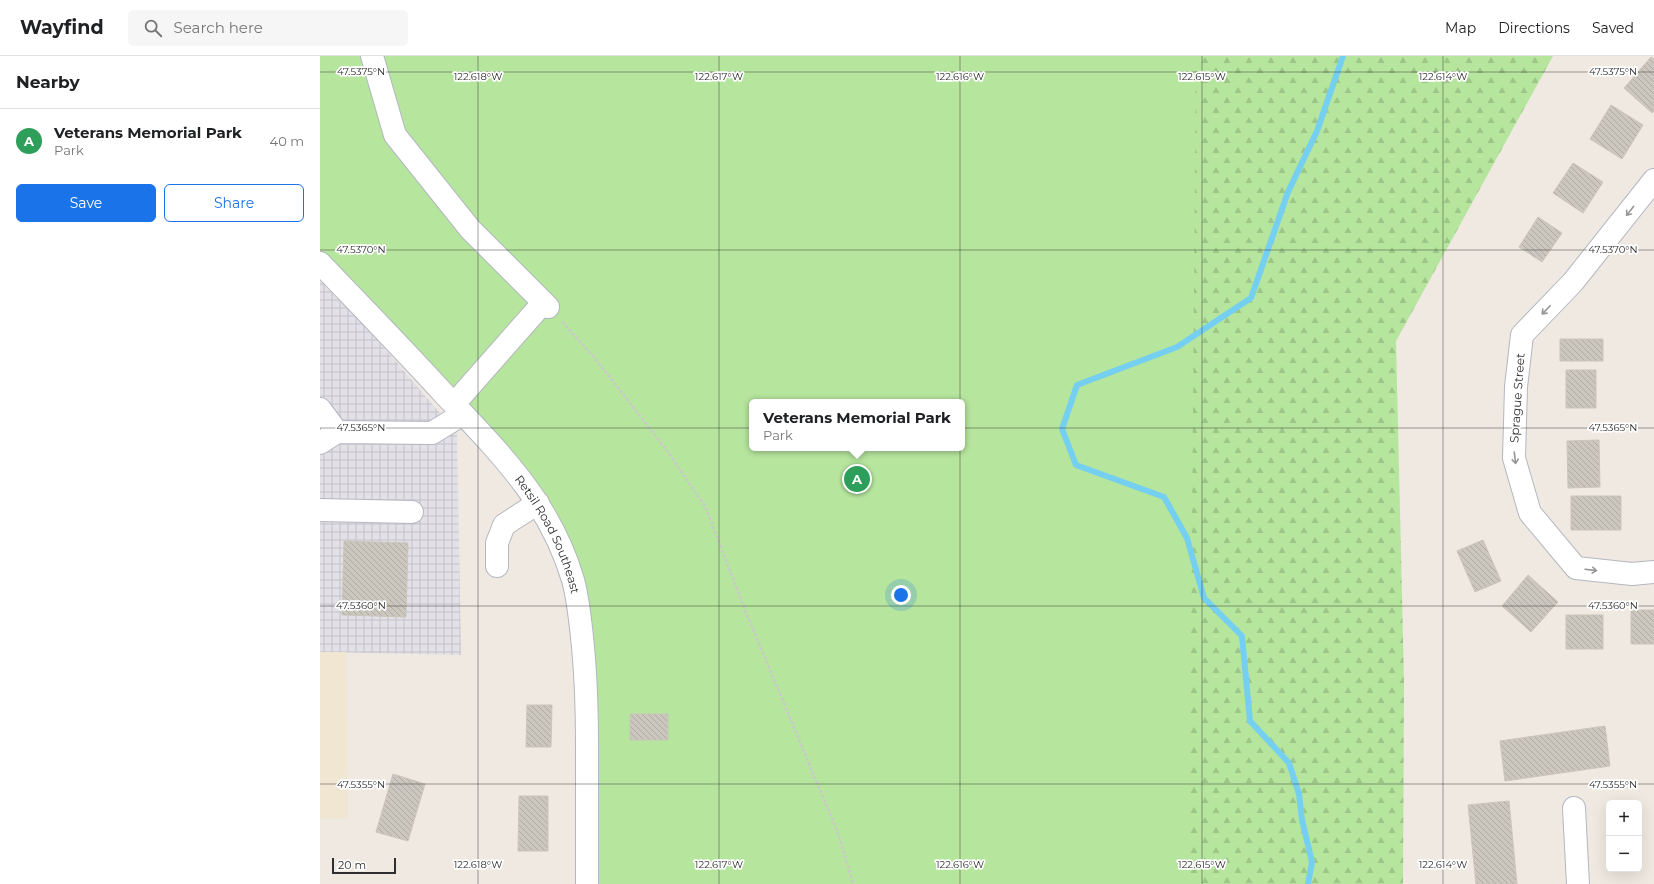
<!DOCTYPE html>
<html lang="en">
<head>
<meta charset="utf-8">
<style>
  body { margin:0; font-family:Montserrat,sans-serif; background:#f6f6f6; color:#202124 }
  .controls { position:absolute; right:12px; bottom:12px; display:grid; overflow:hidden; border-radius:6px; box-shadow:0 4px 16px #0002 }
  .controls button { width:36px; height:36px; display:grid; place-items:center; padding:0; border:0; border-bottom:1px solid #e0e0e0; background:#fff; color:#202124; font:20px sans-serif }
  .scale { position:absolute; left:12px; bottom:10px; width:64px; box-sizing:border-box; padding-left:4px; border:2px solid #2e2e2e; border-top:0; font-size:11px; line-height:14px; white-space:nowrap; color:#2e2e2e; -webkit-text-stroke:3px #fff; paint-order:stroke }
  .you { position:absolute; left:581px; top:539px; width:14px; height:14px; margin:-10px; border:3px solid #fff; border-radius:50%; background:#1a73e8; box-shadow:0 0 0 6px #1a73e833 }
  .badge { display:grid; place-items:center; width:26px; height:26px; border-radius:50%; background:#1a73e8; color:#fff; font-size:13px; font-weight:700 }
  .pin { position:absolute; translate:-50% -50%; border:2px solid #fff; box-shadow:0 1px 4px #0006 }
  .popup { position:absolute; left:429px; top:343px; width:216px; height:52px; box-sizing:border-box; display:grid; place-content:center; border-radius:6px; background:#fff; filter:drop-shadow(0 1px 3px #0005); font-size:13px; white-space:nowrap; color:#757577 }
  .popup b { font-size:15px; color:#202124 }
  .popup::after { content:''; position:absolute; left:50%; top:100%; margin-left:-8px; border:8px solid transparent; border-top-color:#fff }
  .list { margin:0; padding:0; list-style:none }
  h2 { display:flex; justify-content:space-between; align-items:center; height:52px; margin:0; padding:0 16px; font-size:17px }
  h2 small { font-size:13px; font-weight:400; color:#757577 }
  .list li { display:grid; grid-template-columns:26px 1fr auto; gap:12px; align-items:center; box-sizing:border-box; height:64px; padding:0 16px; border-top:1px solid #e0e0e0 }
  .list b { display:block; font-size:15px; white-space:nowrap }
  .list p { margin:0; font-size:13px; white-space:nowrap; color:#757577 }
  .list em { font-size:13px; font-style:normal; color:#757577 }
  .actions { display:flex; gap:8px; padding:12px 16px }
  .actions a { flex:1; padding:9px 0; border:1px solid #1a73e8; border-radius:6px; text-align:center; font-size:14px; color:#1a73e8 }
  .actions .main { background:#1a73e8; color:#fff }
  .icon { flex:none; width:22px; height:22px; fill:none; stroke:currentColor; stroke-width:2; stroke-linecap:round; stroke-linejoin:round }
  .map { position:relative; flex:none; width:1334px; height:828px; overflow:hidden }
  header { display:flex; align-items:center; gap:24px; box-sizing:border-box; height:56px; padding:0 20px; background:#fff; border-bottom:1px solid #e0e0e0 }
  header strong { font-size:19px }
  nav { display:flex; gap:22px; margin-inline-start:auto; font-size:14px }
  .search { width:280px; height:36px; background:#f6f6f6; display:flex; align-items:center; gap:10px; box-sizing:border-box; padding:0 14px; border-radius:6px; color:#757577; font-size:15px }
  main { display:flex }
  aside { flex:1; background:#fff }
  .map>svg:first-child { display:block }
</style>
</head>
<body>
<header>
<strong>Wayfind</strong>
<div class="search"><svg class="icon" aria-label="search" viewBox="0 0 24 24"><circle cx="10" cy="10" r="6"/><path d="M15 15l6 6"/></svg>Search here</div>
<nav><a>Map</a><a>Directions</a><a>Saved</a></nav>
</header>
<main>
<aside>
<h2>Nearby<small></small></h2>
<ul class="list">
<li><span class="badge" style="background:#2e9e5b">A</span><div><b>Veterans Memorial Park</b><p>Park</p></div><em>40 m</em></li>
</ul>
<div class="actions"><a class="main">Save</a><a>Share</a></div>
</aside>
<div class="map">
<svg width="1334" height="828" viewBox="0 0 1334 828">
  <defs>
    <pattern id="industrial-grid" width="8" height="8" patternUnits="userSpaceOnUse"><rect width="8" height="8" fill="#e3e1e8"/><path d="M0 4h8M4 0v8" fill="none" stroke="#c3c1c7"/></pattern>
    <pattern id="forest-firs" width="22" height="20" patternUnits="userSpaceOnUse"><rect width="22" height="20" fill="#b6e59e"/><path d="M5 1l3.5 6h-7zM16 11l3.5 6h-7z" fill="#9dc588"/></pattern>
    <pattern id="building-back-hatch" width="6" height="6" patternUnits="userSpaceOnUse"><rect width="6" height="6" fill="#cbc7bf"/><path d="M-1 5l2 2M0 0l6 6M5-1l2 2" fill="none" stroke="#afaba4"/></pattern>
  </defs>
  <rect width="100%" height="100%" fill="#efe9e1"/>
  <path fill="url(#industrial-grid)" d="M0 217 137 377 141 599 0 596Z"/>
  <path fill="#f0e6d1" d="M0 596H26L28 762H0Z"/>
  <path fill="url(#forest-firs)" fill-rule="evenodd" d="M555 0H1233L1076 285 1084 626 1083 828H472L260 237ZM432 346H642V392H432Z"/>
  <path fill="#b6e59e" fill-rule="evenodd" d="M0 0H876L869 828H267L265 604 227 463 0 207ZM432 346H642V392H432Z"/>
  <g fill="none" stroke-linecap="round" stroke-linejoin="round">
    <path stroke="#75cff0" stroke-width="6" d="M988 828 992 806 982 764 979 738 969 707 930 665 922 580 884 542 867 482 844 441 756 409 742 373 757 329 857 291 931 242 968 136 997 75 1023 0"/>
  </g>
  <path fill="url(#building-back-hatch)" stroke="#cbc5ba" d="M1331 1 1334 3V55L1332 57 1304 32Z
    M1291 49 1323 69 1302 103 1270 83Z
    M1253 107 1283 126 1263 157 1233 137Z
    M1218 161 1242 177 1222 206 1199 191Z
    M1240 283H1283V305H1240Z
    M1246 314H1276V352H1246Z
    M1279 384 1280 431 1248 432 1247 385Z
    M1251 440H1301V474H1251Z
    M1163 484 1181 525 1155 536 1137 495Z
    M24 485 88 487 86 561 22 559Z
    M1208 519 1238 546 1211 576 1182 550Z
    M1311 554H1334V588H1311Z
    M1246 559H1283V593H1246Z
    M207 649H232L231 691H206Z
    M310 658H348V684H310Z
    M1285 670 1290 710 1185 725 1180 685Z
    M73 718 105 728 88 785 56 776Z
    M199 740H228V795H198Z
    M1189 745 1197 828H1156L1148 749Z"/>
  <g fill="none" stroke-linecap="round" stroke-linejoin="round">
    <g stroke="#b4b7c1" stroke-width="24">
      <g id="minor">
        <path d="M52 0 75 79 150 173 228 251"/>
        <path d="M1334 124 1253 226 1202 279 1196 331 1194 402 1210 457 1256 512 1312 518 1334 516"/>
        <path id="s1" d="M0 207C42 251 85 295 126 340 180 397 230 446 253 524 258 542 260 562 262 581 266 618 267 654 267 692 267 737 267 783 267 828"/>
        <path d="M134 348 223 247"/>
        <path d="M0 353 17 376"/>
        <path d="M0 387 17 376 112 377 143 358"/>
        <path d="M0 454 92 456"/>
        <path d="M177 510V487L184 469 218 447"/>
        <path d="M1254 752 1258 828"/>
      </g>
    </g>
    <path stroke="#c9c9c9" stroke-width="2.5" stroke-dasharray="3 2" stroke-linecap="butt" d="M242 266 273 300 345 392 385 450 427 559 518 777 533 828"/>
    <use href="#minor" stroke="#fff" stroke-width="22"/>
  </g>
  <defs><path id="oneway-shaft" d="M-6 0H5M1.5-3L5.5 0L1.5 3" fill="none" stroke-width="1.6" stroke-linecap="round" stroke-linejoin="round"/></defs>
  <g stroke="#969696">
    <use href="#oneway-shaft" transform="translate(1310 155) rotate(128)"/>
    <use href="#oneway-shaft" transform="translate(1226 254) rotate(134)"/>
    <use href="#oneway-shaft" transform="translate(1195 402) rotate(83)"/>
    <use href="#oneway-shaft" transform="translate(1271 514) rotate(7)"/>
  </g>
  <path fill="none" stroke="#2e2e2e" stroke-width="1" stroke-opacity="0.45" d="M158 0V828M399 0V828M640 0V828M882 0V828M1123 0V828M0 16H1334M0 194H1334M0 372H1334M0 550H1334M0 728H1334"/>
  <g text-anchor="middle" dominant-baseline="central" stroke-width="3.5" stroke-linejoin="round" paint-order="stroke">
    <g font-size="12" fill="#2e2e2e" stroke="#fff">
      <text transform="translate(1197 342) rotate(-86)">Sprague Street</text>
      <text stroke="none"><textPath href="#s1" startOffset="357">Retsil Road Southeast</textPath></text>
    </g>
  </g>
  <g font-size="10" text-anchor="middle" fill="#2e2e2e" stroke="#fff" stroke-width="3.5" stroke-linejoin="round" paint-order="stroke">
    <text x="41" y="19">47.5375°N</text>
    <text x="1293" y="19">47.5375°N</text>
    <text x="158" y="24">122.618°W</text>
    <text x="399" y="24">122.617°W</text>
    <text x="640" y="24">122.616°W</text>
    <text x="882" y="24">122.615°W</text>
    <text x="1123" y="24">122.614°W</text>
    <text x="41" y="197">47.5370°N</text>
    <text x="1293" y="197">47.5370°N</text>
    <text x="41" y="375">47.5365°N</text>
    <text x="1293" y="375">47.5365°N</text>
    <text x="41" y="553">47.5360°N</text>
    <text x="1293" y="553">47.5360°N</text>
    <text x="41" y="732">47.5355°N</text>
    <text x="1293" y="732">47.5355°N</text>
    <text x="158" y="812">122.618°W</text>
    <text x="399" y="812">122.617°W</text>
    <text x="640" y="812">122.616°W</text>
    <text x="882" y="812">122.615°W</text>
    <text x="1123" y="812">122.614°W</text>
  </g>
</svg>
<div class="controls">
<button>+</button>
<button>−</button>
</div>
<div class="scale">20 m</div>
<div class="you"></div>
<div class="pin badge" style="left:537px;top:423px;background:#2e9e5b">A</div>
<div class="popup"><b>Veterans Memorial Park</b>Park</div>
</div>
</main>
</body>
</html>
